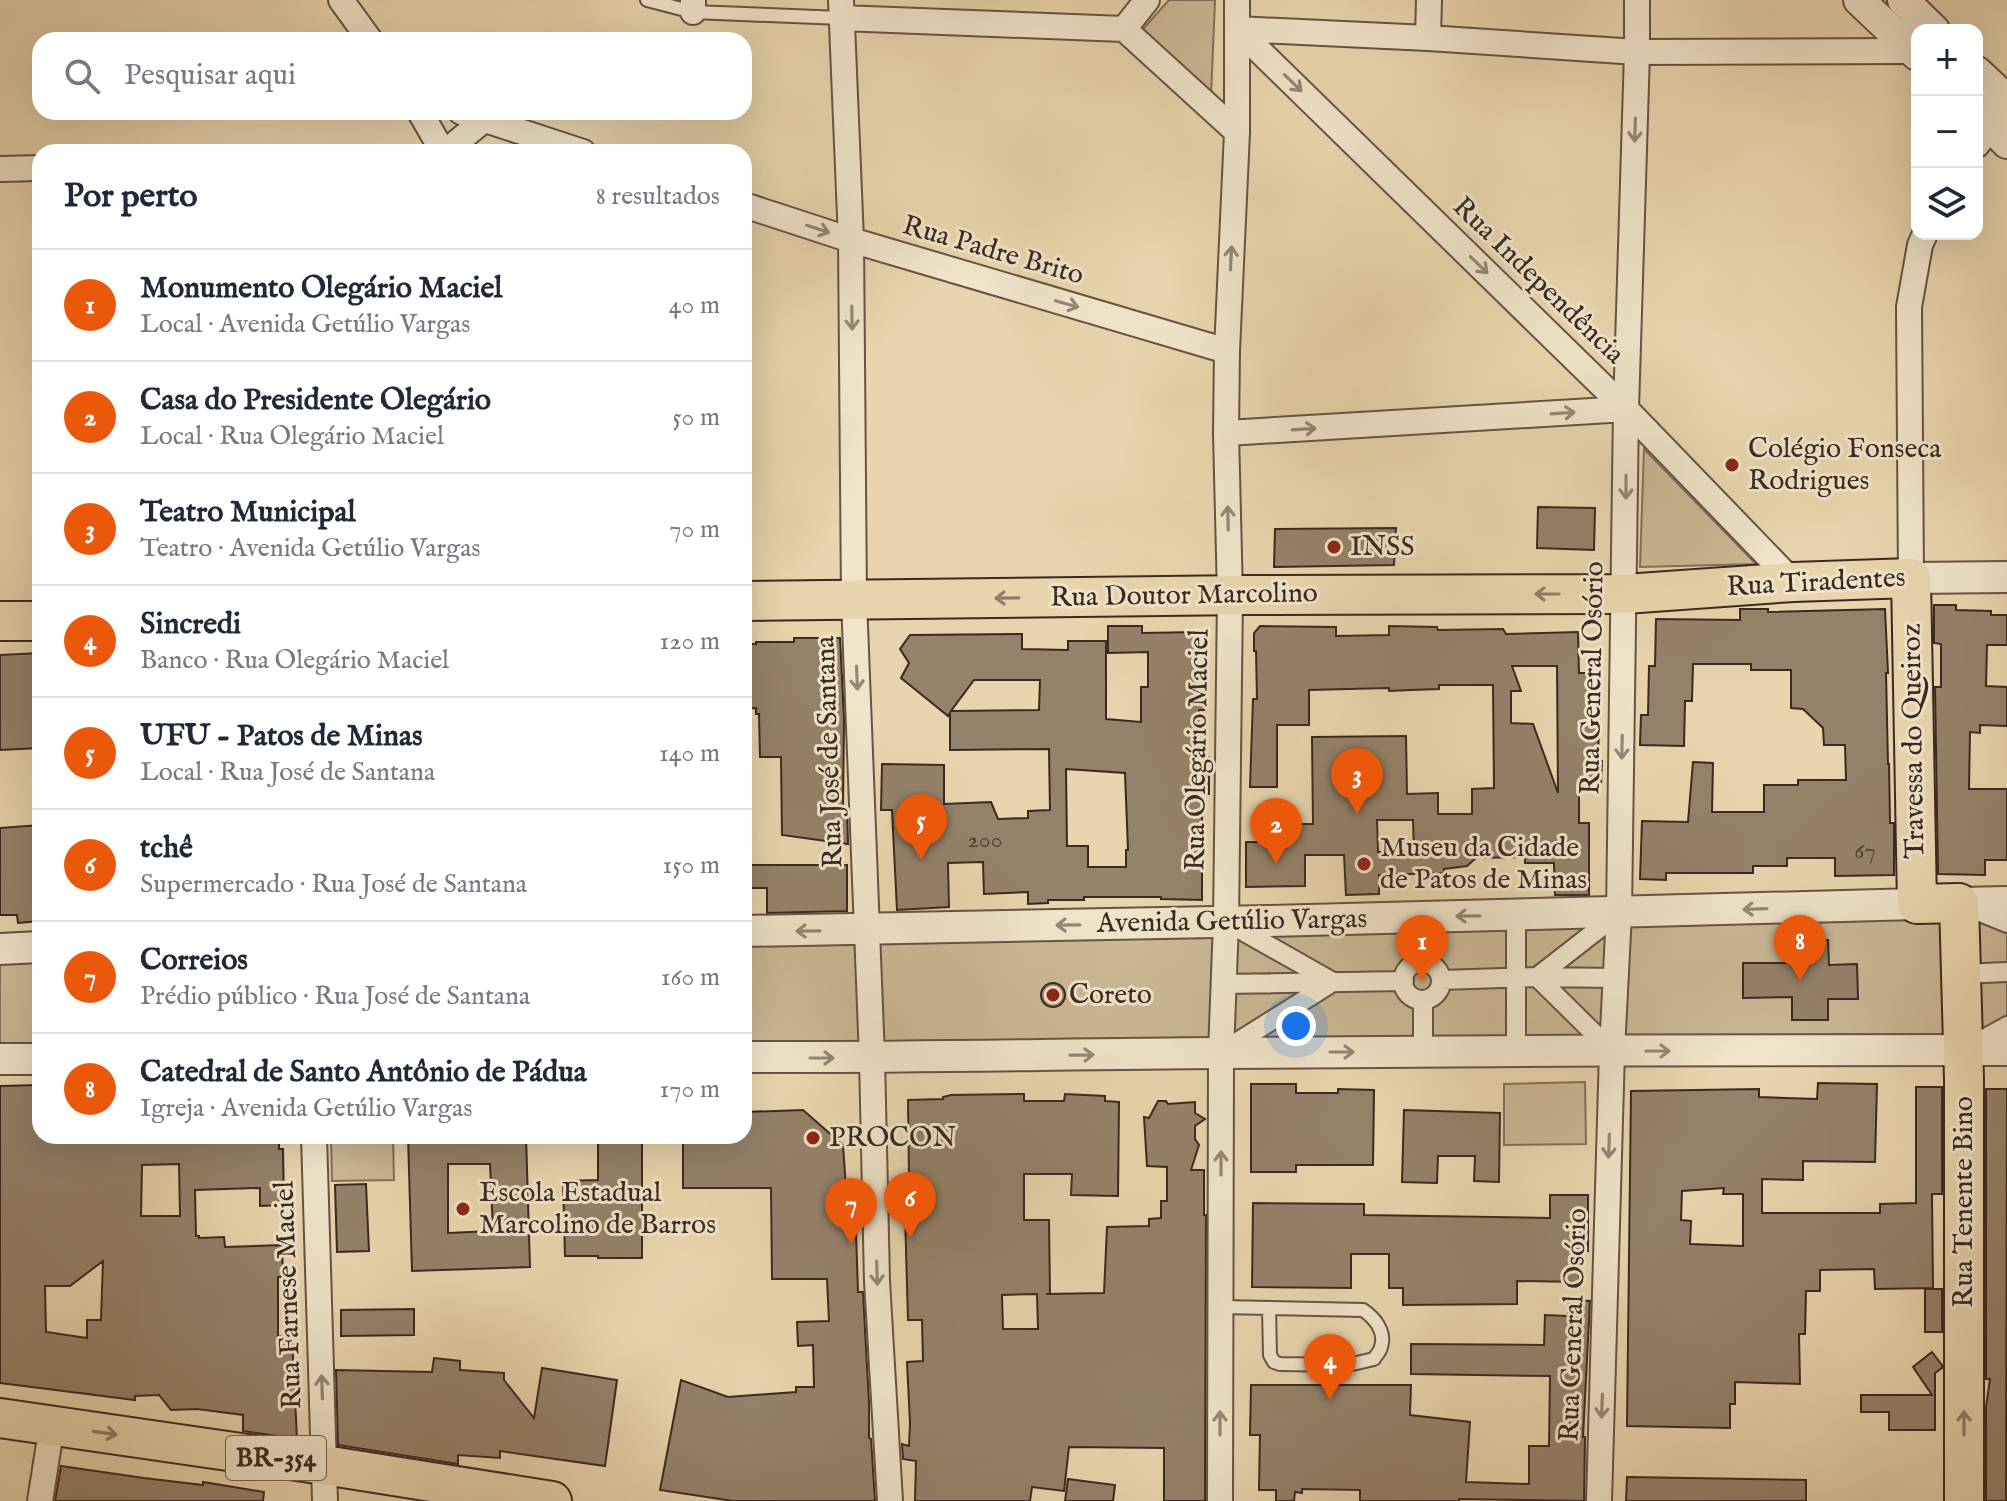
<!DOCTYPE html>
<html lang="pt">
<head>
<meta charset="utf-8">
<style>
  body { margin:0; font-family:"IM FELL English",serif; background:#f2f2f3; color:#1f2937 }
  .controls { position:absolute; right:24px; top:24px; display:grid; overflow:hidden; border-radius:16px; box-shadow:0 8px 32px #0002 }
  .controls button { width:72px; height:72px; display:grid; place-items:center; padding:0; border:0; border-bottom:2px solid #e0e1e3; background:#fff; color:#1f2937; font:40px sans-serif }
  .you { position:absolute; left:1296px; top:1026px; width:28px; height:28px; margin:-20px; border:6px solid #fff; border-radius:50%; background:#1a73e8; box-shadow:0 0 0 12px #1a73e833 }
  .badge { display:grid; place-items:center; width:52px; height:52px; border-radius:50%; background:#ea580c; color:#fff; font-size:26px; font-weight:700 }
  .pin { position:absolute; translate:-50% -66px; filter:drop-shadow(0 2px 4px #0008) }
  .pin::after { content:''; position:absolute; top:42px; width:28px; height:24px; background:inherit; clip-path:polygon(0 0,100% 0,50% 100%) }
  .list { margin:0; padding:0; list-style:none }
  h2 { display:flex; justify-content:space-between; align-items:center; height:104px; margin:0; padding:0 32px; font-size:34px }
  h2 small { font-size:26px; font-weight:400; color:#747a83 }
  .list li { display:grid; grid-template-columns:52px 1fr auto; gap:24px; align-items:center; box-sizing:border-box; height:112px; padding:0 32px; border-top:2px solid #e0e1e3 }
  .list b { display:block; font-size:30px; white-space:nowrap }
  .list p { margin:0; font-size:26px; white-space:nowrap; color:#747a83 }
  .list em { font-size:26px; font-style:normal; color:#747a83 }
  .icon { flex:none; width:44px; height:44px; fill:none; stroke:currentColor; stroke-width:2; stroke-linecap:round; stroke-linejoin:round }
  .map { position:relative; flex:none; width:2007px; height:1501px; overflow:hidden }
  .search { position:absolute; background:#fff; box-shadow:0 8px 32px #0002; left:32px; top:32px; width:720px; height:88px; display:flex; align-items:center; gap:20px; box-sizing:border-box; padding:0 28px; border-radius:24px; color:#747a83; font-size:30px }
  .panel { position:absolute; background:#fff; box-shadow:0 8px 32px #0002; left:32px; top:144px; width:720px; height:1000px; border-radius:24px }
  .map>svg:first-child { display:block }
</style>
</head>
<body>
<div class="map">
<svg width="2007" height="1501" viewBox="0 0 2007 1501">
  <rect width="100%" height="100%" fill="#e8d5ad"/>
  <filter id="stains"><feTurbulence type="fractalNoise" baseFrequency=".0025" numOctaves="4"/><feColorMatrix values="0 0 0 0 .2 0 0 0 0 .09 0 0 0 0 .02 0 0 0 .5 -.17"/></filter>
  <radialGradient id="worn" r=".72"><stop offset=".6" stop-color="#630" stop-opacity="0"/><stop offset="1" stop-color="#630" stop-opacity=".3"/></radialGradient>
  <path fill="#cab895" stroke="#82705c" stroke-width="2" d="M1169 0H1215L1211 96 1143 29Z
    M1644 449 1756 564 1640 567Z
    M2007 902V1050L744 1057V932Z
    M40 947V1059H0V949Z
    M1585 1082 1586 1144 1504 1145V1084Z
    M331 1136H393L394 1180 332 1181Z"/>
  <path fill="#94826a" stroke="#3a2822" stroke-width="2" fill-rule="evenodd" d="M1538 507 1595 508 1594 550 1537 548Z
    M1396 528 1394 565 1274 567 1275 529Z
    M1934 605H1956V610L1991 611V615H2007V645H1987L1986 686 2007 687V726L1980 725V733L1970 732 1969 789H2007V860H1985V875L1938 874 1935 687H1941V644L1934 643Z
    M1740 609H1768V612L1885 609 1888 673H1886L1888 764H1889L1890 823H1894V875L1835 876V858H1787V866H1753V873H1666V880L1640 879 1642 821 1688 822 1693 762 1713 763 1712 812H1764V785H1798V780H1846L1845 745H1824L1823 728 1803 709 1791 708V670H1751V664H1693L1692 701H1685L1684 746 1640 745 1641 715H1648L1649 666H1655L1656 619 1740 620Z
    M1108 626H1142V633L1198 632V687H1204V710H1199L1196 757H1209V794L1202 795V900L1161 899V897H1084V900H1048V903L1028 904V892L984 894 983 862 948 863 949 907 897 910 892 810H881L882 764 944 765V804L991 802 998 819 1028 818V811L1050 810 1049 749 950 750V713L948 716 901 678 909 663 900 649 910 635 1022 634V649L1068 650V641H1106V719L1141 722V687H1148V652L1108 653ZM974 680H1040L1039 710 951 711ZM1066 769 1125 773 1128 850H1126V867H1088V846H1067Z
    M1260 626 1336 627V636L1389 635V626L1437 627 1438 630 1503 629 1506 634 1578 632 1579 673H1596L1597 725H1599L1598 760 1602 761 1601 783 1579 782V823H1589V895H1555L1554 863H1525V857L1476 858 1467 866 1444 869V873L1379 875V894L1346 895 1344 855H1305V886L1246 887V842H1276V824H1313L1312 737 1406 736 1407 794 1438 793V814H1472V789L1494 788 1493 685H1439V689L1411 690 1389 691V688L1309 690V725H1277V787H1250L1253 699H1257L1256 651H1254V633ZM1512 666H1557L1558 793 1533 724 1511 723V691H1521ZM1377 820H1413L1414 852H1378Z
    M794 638H840L844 718 843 808H847L848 844 782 835 781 757H760L759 714H756V708L744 709V644H756V642H794Z
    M40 653V748L0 750V655Z
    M40 825V921L18 923 17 915H0V828Z
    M744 865H847V911L767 913V888H744Z
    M1790 940H1828L1829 965 1857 964 1858 999H1828V1020H1792V997L1743 998V963H1790Z
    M1041 995a12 12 0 1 1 24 0a12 12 0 1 1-24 0Z
    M1818 1083 1877 1084 1875 1162 1803 1161V1180L1762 1179V1213H1880V1204L1916 1203V1087H1942V1194H1932L1933 1288 1875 1289 1874 1269 1820 1270V1291H1806L1805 1334H1799L1800 1384 1735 1382V1404H1730V1428L1627 1426 1631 1091 1759 1089V1097L1817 1099ZM1724 1188 1723 1194H1743V1246L1690 1244 1691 1221 1681 1220 1682 1191Z
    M1251 1084H1296V1093H1338V1089L1374 1090 1373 1165H1296V1172H1251Z
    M40 1085V1136H279V1149H283L284 1205 260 1206V1188L195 1190 196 1236H199V1238L224 1237 225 1247 282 1245 283 1277H278V1336L292 1338 297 1439 243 1431V1415L197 1409 171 1410 159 1395 135 1396V1400L0 1383V1086ZM179 1164 180 1216H141L142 1165ZM103 1261 101 1320H87V1338L46 1332 45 1286H70Z
    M1986 1089H2007L2006 1501H1986V1407L1990 1379H1986Z
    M1024 1094V1101H1064L1065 1094 1105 1096V1101L1119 1102 1118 1196 1071 1195 1072 1174H1024V1220H1049L1050 1294H1046L1104 1293 1107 1227 1149 1226V1219L1161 1218V1201H1167V1167L1147 1166 1144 1117 1149 1118 1158 1101H1166L1168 1104 1195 1102V1113L1205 1119 1195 1126V1139L1199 1145 1191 1170H1204V1215H1206L1205 1501H1164V1448L1069 1447 1064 1491 1032 1487 1030 1501H915L916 1461 903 1459 902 1444 909 1446 910 1423 907 1362 923 1361 922 1320H908L904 1179 909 1178 908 1100 943 1099V1097L951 1095ZM1037 1294 1038 1329H1003L1002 1295Z
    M803 1110 843 1145 847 1202H855L858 1292H863L869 1403V1438L871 1439 875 1501H733L660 1490 681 1380 728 1397 796 1392V1387H814L813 1345 798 1346 797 1322 829 1321 827 1279H772L771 1188H683V1136H744V1112Z
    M1404 1110 1500 1113 1499 1182 1474 1181 1475 1156H1438L1437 1183 1402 1182Z
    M408 1136H526L530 1267 412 1271ZM448 1164H490L493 1231 448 1233Z
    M598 1136H642V1258H598V1256H565L563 1181 598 1180Z
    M366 1184 369 1251 337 1252 335 1185Z
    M1550 1195H1588V1251H1580L1579 1282 1517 1281V1304L1403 1305V1288H1389V1254H1351V1288L1252 1287 1253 1203 1364 1204V1215L1550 1218Z
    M1925 1289H1942V1332H1925Z
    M1569 1300 1590 1301 1583 1437H1585L1584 1501 1459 1499V1501H1360V1490L1302 1489V1493L1295 1492 1294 1501H1276V1490H1259L1260 1435H1250L1251 1385H1411L1410 1415 1470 1422 1466 1482 1529 1484V1446H1549L1550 1376 1411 1374V1344L1544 1345 1545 1315 1568 1316Z
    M414 1309V1335L341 1336V1310Z
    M1932 1352 1942 1365V1368L1935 1373V1430H1889V1412H1861V1395H1932L1913 1367Z
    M434 1358 460 1361V1370L504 1373V1380L534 1418 542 1368 617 1380 605 1466 500 1451V1458L458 1455V1464L338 1445 336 1370 432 1372Z
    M61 1466 144 1478 203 1485V1482L264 1492 263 1501H55Z
    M1627 1477 1806 1480V1501H1626Z
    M1068 1479 1115 1485 1113 1501H1065Z"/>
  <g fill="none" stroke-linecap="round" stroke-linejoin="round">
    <g stroke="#665345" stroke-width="16">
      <path id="service" d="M647 0 693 12 841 18
        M1220 1307 1363 1310C1375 1318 1386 1332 1381 1347 1380 1352 1376 1355 1374 1359L1348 1365 1280 1364 1274 1362 1270 1355 1269 1308"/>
    </g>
    <g stroke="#665345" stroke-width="22">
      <path id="pedestrian" d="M1973 909 2007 923
        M1421 917 1422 963
        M1403 981a19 19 0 1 1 38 0a19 19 0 1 1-38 0Z
        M1962 974 2007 972
        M1441 980 1537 977 1616 978
        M1223 984 1404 981
        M1971 1046 2007 1026
        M1223 1051 1333 982 1232 925
        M1423 1051V1000
        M1516 1051V915
        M1612 1051 1537 977 1619 913"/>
    </g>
    <g stroke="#665345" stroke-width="28">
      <path id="minor" d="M341 0 370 40
        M693 0V12
        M841 0 851 240 854 600 872 1058 877 1281 890 1501
        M841 18 1124 29 1237 132
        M1124 29 1147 0
        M1237 29 1626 409 1793 582
        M1237 29 1428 38 1637 52 1913 51
        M1428 38 1429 0
        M420 112 443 152
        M461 112 583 152
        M1977 145 2000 115
        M450 152 457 142 484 120
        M0 169 40 168
        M744 205 851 240 1227 351
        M1226 433 1626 409
        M1911 578 1909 307 1920 245 1925 234
        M314 1136 325 1501
        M40 1501 52 1425
        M1220 1501 1221 1053 1226 922 1230 596 1226 433 1227 351 1237 132V0
        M1599 1501 1612 1051 1619 913 1626 409 1637 52V0"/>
    </g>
    <g stroke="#665345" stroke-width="34">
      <path id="tertiary" d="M1859 0 1917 55
        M1903 0 1934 30
        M1977 72 2007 100
        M1977 112 2007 143
        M1911 578 2007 577
        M1959 903 2007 902
        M744 931 1268 921 1917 904
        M0 949 40 947
        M744 1057C903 1058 1061 1054 1220 1053 1482 1050 1745 1050 2007 1050
        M0 1059H40"/>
    </g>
    <g stroke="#3a2822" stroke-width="42">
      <path id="primary" d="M744 601 1248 595 1625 594 1793 582 1911 578 1917 904 1959 903 1964 1079V1501
        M0 621H40
        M0 1418 324 1465 552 1501"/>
    </g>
    <use href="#service" stroke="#f0e4ca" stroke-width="12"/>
    <use href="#pedestrian" stroke="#f0e4ca" stroke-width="18"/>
    <use href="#minor" stroke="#f0e4ca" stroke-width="24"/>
    <use href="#tertiary" stroke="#f0e4ca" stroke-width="30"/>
    <use href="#primary" stroke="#e8d5ad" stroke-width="38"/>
  </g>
  <defs><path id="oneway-shaft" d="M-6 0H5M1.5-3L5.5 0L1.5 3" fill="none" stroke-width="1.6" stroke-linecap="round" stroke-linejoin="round" transform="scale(2)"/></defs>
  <g stroke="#958676">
    <use href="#oneway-shaft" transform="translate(1293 83) rotate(44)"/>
    <use href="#oneway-shaft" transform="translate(1635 130) rotate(92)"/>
    <use href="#oneway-shaft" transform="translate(818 229) rotate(18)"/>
    <use href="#oneway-shaft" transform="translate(1231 258) rotate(-87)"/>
    <use href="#oneway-shaft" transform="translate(1479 265) rotate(44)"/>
    <use href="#oneway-shaft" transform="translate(1067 304) rotate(16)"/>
    <use href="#oneway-shaft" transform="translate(852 318) rotate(89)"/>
    <use href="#oneway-shaft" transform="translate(1563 413) rotate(-4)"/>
    <use href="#oneway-shaft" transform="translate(1304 429) rotate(-4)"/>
    <use href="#oneway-shaft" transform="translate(1626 487) rotate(90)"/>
    <use href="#oneway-shaft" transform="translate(1228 518) rotate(-91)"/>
    <use href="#oneway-shaft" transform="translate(857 678) rotate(88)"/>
    <use href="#oneway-shaft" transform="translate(1622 747) rotate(91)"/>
    <use href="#oneway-shaft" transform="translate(1755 909) rotate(178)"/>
    <use href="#oneway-shaft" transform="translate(1468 916) rotate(179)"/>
    <use href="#oneway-shaft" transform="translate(1068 925) rotate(179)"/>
    <use href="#oneway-shaft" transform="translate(808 931) rotate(179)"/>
    <use href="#oneway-shaft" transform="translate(1658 1051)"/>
    <use href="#oneway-shaft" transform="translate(1342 1052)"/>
    <use href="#oneway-shaft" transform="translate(1082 1055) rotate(-1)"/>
    <use href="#oneway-shaft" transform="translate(822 1058)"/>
    <use href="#oneway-shaft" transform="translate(1609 1146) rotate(92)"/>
    <use href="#oneway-shaft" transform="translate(1221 1163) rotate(-90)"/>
    <use href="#oneway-shaft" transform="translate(877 1273) rotate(88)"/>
    <use href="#oneway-shaft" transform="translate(322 1387) rotate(-92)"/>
    <use href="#oneway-shaft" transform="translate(1602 1406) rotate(92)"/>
    <use href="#oneway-shaft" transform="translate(1220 1423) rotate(-90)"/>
  </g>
  <g stroke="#917e68">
    <use href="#oneway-shaft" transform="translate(1547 594) rotate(180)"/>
    <use href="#oneway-shaft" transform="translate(1007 598) rotate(179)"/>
    <use href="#oneway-shaft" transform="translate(1964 1423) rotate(-90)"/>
    <use href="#oneway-shaft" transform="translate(105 1433) rotate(8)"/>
  </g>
  <g fill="#8f2418" stroke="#f0e4ca" stroke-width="3">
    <circle cx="1732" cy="465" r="8"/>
    <circle cx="1334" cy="547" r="8"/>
    <circle cx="1364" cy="864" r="8"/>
    <circle cx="1053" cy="995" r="8"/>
    <circle cx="813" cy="1138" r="8"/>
    <circle cx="463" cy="1209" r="8"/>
  </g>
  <g text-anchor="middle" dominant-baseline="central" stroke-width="6" stroke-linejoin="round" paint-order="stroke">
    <g font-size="24" fill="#503e34">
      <text x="985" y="840">200</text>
      <text x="1865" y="851">67</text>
    </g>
    <rect fill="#f0e4ca" stroke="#716054" stroke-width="2" x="226" y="1436" width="100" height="44" rx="6"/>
    <g font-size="26" font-weight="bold" fill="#3a2822">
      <text x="276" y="1458">BR-354</text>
    </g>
    <g font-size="28" fill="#3a2822" stroke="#f0e4ca">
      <text transform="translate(993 251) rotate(16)">Rua Padre Brito</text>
      <text transform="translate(1538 281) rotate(44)">Rua Independência</text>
      <text transform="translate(1816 583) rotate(-3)">Rua Tiradentes</text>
      <text transform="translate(1184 596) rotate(-1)">Rua Doutor Marcolino</text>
      <text transform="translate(1593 678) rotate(-89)">Rua General Osório</text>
      <text transform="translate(1914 741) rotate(-91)">Travessa do Queiroz</text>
      <text transform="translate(1198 750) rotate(-89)">Rua Olegário Maciel</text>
      <text transform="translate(830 752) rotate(-92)">Rua José de Santana</text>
      <text transform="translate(1232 922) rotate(-1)">Avenida Getúlio Vargas</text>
      <text transform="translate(1964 1202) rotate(-90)">Rua Tenente Bino</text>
      <text transform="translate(289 1295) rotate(-92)">Rua Farnese Maciel</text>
      <text transform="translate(1574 1325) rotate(-88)">Rua General Osório</text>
    </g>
    <g font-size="28" fill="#3a2822" stroke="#f0e4ca" text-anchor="start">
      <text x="1748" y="449">Colégio Fonseca<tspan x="1748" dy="32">Rodrigues</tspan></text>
      <text x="1350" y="547">INSS</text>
      <text x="1380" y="848">Museu da Cidade<tspan x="1380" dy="32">de Patos de Minas</tspan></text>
      <text x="1069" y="995">Coreto</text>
      <text x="829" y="1138">PROCON</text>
      <text x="479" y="1193">Escola Estadual<tspan x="479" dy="32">Marcolino de Barros</tspan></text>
    </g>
  </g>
  <rect width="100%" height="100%" filter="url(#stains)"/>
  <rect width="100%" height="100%" fill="url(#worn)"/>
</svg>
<div class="controls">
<button>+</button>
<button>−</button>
<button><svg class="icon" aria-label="layers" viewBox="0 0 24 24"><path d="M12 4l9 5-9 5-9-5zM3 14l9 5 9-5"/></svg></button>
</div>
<div class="you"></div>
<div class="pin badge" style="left:1422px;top:981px">1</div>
<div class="pin badge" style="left:1276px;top:864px">2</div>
<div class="pin badge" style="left:1357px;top:814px">3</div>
<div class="pin badge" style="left:1330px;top:1400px">4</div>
<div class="pin badge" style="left:921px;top:860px">5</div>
<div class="pin badge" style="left:910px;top:1238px">6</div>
<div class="pin badge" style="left:851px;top:1244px">7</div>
<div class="pin badge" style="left:1800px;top:981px">8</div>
<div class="search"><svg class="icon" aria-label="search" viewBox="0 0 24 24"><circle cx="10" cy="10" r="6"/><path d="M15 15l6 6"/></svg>Pesquisar aqui</div>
<section class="panel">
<h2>Por perto<small>8 resultados</small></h2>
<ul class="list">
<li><span class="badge">1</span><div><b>Monumento Olegário Maciel</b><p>Local · Avenida Getúlio Vargas</p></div><em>40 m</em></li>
<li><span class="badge">2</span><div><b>Casa do Presidente Olegário</b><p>Local · Rua Olegário Maciel</p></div><em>50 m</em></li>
<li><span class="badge">3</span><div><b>Teatro Municipal</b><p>Teatro · Avenida Getúlio Vargas</p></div><em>70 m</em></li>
<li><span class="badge">4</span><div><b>Sincredi</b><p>Banco · Rua Olegário Maciel</p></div><em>120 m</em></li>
<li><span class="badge">5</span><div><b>UFU - Patos de Minas</b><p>Local · Rua José de Santana</p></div><em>140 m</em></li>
<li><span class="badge">6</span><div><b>tchê</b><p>Supermercado · Rua José de Santana</p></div><em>150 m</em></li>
<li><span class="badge">7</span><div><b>Correios</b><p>Prédio público · Rua José de Santana</p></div><em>160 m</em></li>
<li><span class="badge">8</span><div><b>Catedral de Santo Antônio de Pádua</b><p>Igreja · Avenida Getúlio Vargas</p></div><em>170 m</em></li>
</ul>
</section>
</div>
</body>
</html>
